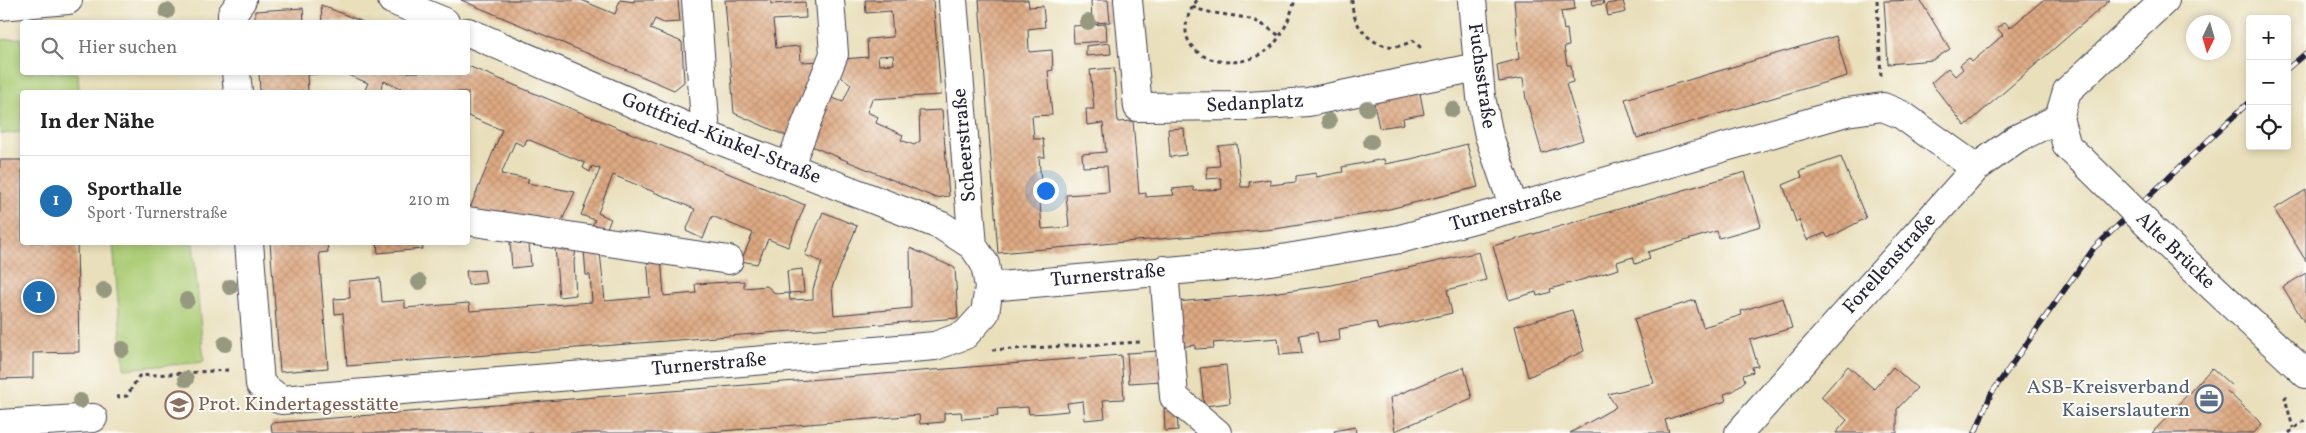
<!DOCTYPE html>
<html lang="de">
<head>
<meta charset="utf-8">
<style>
  body { margin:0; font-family:Vollkorn,serif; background:#f6f6f6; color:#222 }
  .controls { position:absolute; right:15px; top:15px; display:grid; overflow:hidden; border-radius:5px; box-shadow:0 2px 8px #0003 }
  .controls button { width:45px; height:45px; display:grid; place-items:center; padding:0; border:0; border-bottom:1px solid #e0e0e0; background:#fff; color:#222; font:25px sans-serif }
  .compass { position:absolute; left:2186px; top:15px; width:45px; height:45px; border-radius:50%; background:#fff; box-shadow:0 2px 8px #0003; rotate:185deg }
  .you { position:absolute; left:1045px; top:190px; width:18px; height:18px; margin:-12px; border:4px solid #fff; border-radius:50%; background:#1a73e8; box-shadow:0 0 0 8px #1a73e833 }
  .badge { display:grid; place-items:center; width:32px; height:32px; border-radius:50%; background:#1f6fb2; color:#fff; font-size:16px; font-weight:700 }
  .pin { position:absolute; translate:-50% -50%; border:2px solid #fff; box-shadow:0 1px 5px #0006 }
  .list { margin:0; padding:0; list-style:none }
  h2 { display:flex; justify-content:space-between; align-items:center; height:65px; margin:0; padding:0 20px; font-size:21px }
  h2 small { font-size:16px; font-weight:400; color:#767676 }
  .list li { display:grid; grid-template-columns:32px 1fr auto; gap:15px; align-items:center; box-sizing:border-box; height:90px; padding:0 20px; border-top:1px solid #e0e0e0 }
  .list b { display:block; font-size:19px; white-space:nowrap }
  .list p { margin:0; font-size:16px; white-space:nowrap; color:#767676 }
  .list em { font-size:16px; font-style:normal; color:#767676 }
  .icon { flex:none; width:28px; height:28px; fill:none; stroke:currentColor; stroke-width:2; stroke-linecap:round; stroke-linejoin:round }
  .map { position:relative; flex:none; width:2306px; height:433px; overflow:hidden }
  .search { position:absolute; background:#fff; box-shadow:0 2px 8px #0003; left:20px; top:20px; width:450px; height:55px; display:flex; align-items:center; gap:12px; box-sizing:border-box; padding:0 18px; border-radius:5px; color:#767676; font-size:19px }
  .panel { position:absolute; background:#fff; box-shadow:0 2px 8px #0003; left:20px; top:90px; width:450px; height:155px; border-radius:5px }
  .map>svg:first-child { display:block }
</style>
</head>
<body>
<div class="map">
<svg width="2306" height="433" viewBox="0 0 2306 433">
  <defs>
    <pattern id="building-cross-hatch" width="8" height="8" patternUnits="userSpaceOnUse" patternTransform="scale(1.25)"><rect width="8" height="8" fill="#dda982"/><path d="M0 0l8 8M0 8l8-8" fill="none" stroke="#bd9171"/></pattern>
  </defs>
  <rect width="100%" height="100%" fill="#fdfcf7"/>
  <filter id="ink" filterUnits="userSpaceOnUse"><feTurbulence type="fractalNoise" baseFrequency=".02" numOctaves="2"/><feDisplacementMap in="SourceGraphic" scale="10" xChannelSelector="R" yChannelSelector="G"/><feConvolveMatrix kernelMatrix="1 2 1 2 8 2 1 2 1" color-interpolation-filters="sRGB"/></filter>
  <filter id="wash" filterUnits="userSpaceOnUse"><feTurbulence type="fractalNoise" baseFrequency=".0096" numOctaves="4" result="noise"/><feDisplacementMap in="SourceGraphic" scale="20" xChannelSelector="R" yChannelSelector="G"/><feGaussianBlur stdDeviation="1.12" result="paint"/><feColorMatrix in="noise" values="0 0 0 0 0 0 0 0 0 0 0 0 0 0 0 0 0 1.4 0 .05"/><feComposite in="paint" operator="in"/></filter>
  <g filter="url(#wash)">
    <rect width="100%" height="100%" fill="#e9dfbb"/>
    <path fill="#abcc74" stroke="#667758" d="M22 38V72L78 73 79 92H22V132L0 134V40Z
      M113 243H193L204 362 124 369Z"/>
    <g id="blocks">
      <path fill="url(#building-cross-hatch)" fill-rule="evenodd" d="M461 0H581L615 14 620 0 634 2V0H678L680 22 664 23 655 19 650 29 682 42 684 82 674 90Z
        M725 0H771V4L805 2 806 18 773 20 776 48 800 46 801 62 825 61 793 139 734 113Z
        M865 0H933L941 95 872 99 867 112 878 117 876 123 903 135 901 140 914 145 920 141 919 111 942 110 949 196 936 198 804 143 825 95 843 102 851 84 838 75 842 59 868 57 867 39 893 37 891 11 866 13ZM893 55 894 64 879 65 878 56Z
        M979 0H1028L1029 7 1043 6 1045 27 1028 29 1029 52 1052 50 1053 70 1048 71 1052 115 1032 116 1034 139H1043L1045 157H1039L1041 182 1047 181 1049 201 1040 202 1042 229 1069 227 1066 195 1109 192 1107 166 1083 167 1082 154 1106 152 1103 123 1087 125 1086 109H1094L1090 70 1114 68 1118 122 1133 121 1139 194 1146 193V197L1174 195 1172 189 1193 187 1194 191 1222 189 1221 178 1206 179 1207 167 1220 166 1218 146 1237 144 1241 187H1250L1249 182 1270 179V185L1296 182V176L1316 173V177L1343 172 1342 167 1384 159 1385 164 1411 159 1467 144 1478 187 1373 213 1275 229 998 253Z
        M1091 0H1108L1110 22 1092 23Z
        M1514 0H1574L1575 9 1561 11 1564 30 1567 29 1569 46 1564 47 1567 65H1571L1573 82 1566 84 1583 140 1542 153 1526 99 1523 78 1499 82 1497 65 1519 59Z
        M1592 0H1603L1604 4 1593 5Z
        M1920 0 1950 49 1933 60 1888 64 1884 1Z
        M2043 0H2110L1965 126 1931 83 1948 68 1955 76 1963 69 1960 65 1969 58 1972 62 2003 35 1997 28 2005 22 2010 28Z
        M1623 1 1626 12 1608 16 1606 4Z
        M321 5 363 22H322Z
        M303 8 304 22H255V11Z
        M1106 24 1107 41 1074 43 1073 26Z
        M1836 36 1847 76 1637 138 1625 99Z
        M1110 43 1111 54 1086 56V46Z
        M468 66 805 205 788 247 768 239 757 264 741 261 753 233 712 216 703 239 686 231 695 209 613 175 598 213 611 219 604 234 589 232 595 220 581 215 600 169 592 166 590 172 583 168 585 163 527 139 524 146 515 142 501 174 529 179 527 183 575 192 559 227 468 213 502 130 468 116V92H411L384 81 379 92H364L368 83 348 75 349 72H468Z
        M259 72H317V74L307 75 308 92H260Z
        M1419 88 1424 114 1403 118 1404 124 1379 128 1373 97Z
        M1184 128 1186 155 1170 157 1168 129Z
        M1841 157 1866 218 1828 238 1825 233 1807 240 1799 220 1796 222 1783 185 1802 177 1800 171Z
        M0 160H22V242H77L79 352 33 353V378L0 379Z
        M1745 172 1761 226 1719 238 1717 231 1648 252 1650 259 1635 264 1633 257 1617 262 1619 269 1550 289 1551 292 1537 296 1536 292 1509 300 1493 246Z
        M2306 190V261L2274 209Z
        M823 212 857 226 832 287 834 315 911 308 910 248 955 268 958 318 347 366 343 313 335 314 334 299 350 298 349 281 380 278 382 302 405 300V308L469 303 470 311 592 302 590 275H586L584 250 600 252 605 301 650 297 647 256 661 257 664 296 696 293 695 284 744 281V288L767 286 776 294 789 293 790 300 813 299V289L822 262 805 255Z
        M270 242H327L328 252 319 253 328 368 280 372Z
        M377 242H422L423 249 378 253Z
        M510 242 529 244 531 266 512 268Z
        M555 247 576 249 574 262 576 295 559 297Z
        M1479 252 1486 280 1447 290 1452 313 1378 330 1376 322 1339 329 1340 340 1319 343 1317 332 1299 335 1302 353 1280 355 1278 338 1213 343 1214 348 1195 349V345L1180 347 1176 302 1256 295 1332 285Z
        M802 269 804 292 789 293 787 271Z
        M484 270 486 283 468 285 466 271Z
        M2306 273V325L2283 287Z
        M1783 298 1792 328 1750 340 1758 366 1752 367 1753 372 1743 375 1745 381 1733 391 1724 394 1726 401 1665 420 1669 433H1570L1616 407 1608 394 1654 383 1634 319 1695 300 1703 327 1742 315 1741 311Z
        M1572 310 1584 351 1528 377 1515 326Z
        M1159 351 1162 381 1129 383 1127 353Z
        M1121 355 1124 399 1103 400 1105 418 1085 420 1083 401 1067 403 1068 411 1049 413 1029 414 1028 407 997 409 998 416 962 419 961 412 944 413V422L920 424 919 415 697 433H272L271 423Z
        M1226 365 1230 403 1204 406 1200 368Z
        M1848 366 1874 389 1893 367 1917 388 1897 409V433H1836L1847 420 1821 397Z
        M1464 367 1472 398 1395 431 1390 398Z
        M2212 368 2232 386 2227 391 2262 424 2254 433H2152L2170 414 2173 417 2180 410 2176 407Z
        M1177 407 1178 430 1165 431 1164 408Z
        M1355 427 1356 433H1335L1334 431Z"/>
    </g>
  </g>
  <g filter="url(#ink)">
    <use href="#blocks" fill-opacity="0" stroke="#403e4e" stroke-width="1"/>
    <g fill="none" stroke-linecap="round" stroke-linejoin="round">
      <g stroke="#403e4e" stroke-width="30">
        <path id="minor" d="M392 0 445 22
          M696 0 706 135
          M953 0 973 246 985 264 989 287
          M1128 0 1138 107 1247 106 1308 102 1477 67
          M1472 0 1481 97 1489 136 1514 208
          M0 6 68 0
          M232 22V14L242 0
          M468 32 706 135 942 226 973 246
          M236 72 238 92
          M2059 118 2067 91 2165 0
          M2059 118 2067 146 2081 159
          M789 167 834 54 830 0
          M468 221 729 260
          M249 242 260 384 281 400 935 346 965 335 985 313 989 287 1258 263 1400 239 1514 208 1846 112 1883 107 1902 115 1976 168
          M2184 260 2306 374
          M1164 270 1174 397 1217 433
          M0 424 93 418
          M1739 433 1976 168 2016 139 2059 118"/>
      </g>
      <path stroke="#403e4e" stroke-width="3" stroke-dasharray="4 4" stroke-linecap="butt" d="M1197 0C1158 54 1231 80 1270 48 1283 36 1290 17 1295 0
        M1352 0C1351 25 1372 50 1399 46 1404 45 1410 42 1414 41L1421 48
        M1877 0 1881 77
        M1192 7C1212 15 1233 14 1253 20 1263 24 1271 30 1280 36
        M992 350 1141 342
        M2287 396 2285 398 2293 428
        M116 397 127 396 139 376 228 370
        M2289 433 2306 419"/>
      <use href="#minor" stroke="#fff" stroke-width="28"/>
      <g stroke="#22223b" stroke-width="5.5">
        <path id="rail" d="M2287 69 2306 53
          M1975 433 1991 394 2094 248 2250 101"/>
      </g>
      <use href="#rail" stroke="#fdfcf7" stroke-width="4" stroke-dasharray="11" stroke-linecap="butt"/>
      <g stroke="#403e4e" stroke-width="30" stroke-linecap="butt">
        <path id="minor-bridge" d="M2081 159 2184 260"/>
      </g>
      <use href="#minor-bridge" stroke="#fff" stroke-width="28"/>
    </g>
    <g fill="#969880">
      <circle cx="167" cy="11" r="8"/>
      <circle cx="1088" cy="22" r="8"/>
      <circle cx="1367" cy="108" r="8"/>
      <circle cx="1452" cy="109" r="8"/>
      <circle cx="1329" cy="121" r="8"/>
      <circle cx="1371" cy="142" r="8"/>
      <circle cx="419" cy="282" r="8"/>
      <circle cx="230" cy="287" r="8"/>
      <circle cx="104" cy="290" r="8"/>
      <circle cx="187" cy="300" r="8"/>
      <circle cx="225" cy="344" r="8"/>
      <circle cx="122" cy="349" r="8"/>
      <circle cx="186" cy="379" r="8"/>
      <circle cx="80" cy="401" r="8"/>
    </g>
  </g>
  <defs>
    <g id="office-ring" transform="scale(1.4375)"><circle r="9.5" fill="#fdfcf7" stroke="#5c6f8a" stroke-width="1.5"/><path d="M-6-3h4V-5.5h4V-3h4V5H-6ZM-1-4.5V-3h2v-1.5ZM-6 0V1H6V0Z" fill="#5c6f8a"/></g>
    <g id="school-ring" transform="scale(1.4375)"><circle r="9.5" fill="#fdfcf7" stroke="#8d6e63" stroke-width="1.5"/><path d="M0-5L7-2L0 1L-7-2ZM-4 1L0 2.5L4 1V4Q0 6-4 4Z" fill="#8d6e63"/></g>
  </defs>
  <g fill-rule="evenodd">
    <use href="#office-ring" x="2209" y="399"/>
    <use href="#school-ring" x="179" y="405"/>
  </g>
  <g text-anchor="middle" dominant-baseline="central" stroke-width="4" stroke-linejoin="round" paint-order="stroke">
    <g font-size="20" fill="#22223b" stroke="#fdfcf7">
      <text transform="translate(1481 76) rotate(82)">Fuchsstraße</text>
      <text transform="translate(1255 104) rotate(-3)">Sedanplatz</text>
      <text transform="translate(721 139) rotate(22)">Gottfried-Kinkel-Straße</text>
      <text transform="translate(965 145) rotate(-95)">Scheerstraße</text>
      <text transform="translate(1506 210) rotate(-16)">Turnerstraße</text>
      <text transform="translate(2175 251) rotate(44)">Alte Brücke</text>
      <text transform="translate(1890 264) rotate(-48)">Forellenstraße</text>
      <text transform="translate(1108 276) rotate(-5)">Turnerstraße</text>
      <text transform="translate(709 365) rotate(-5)">Turnerstraße</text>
    </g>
    <g font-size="20" fill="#4e5e75" stroke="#fdfcf7" text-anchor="end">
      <text x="2190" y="388">ASB-Kreisverband<tspan x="2190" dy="23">Kaiserslautern</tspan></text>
    </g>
    <g font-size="20" fill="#785e54" stroke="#fdfcf7" text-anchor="start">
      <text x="198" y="405">Prot. Kindertagesstätte</text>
    </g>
  </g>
</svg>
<div class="controls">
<button>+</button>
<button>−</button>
<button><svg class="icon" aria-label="locate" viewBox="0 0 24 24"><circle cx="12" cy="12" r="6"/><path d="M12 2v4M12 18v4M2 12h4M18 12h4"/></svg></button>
</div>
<svg class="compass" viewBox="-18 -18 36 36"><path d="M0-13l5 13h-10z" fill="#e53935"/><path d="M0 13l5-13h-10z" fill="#767676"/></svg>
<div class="you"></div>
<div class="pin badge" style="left:39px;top:297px">1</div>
<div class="search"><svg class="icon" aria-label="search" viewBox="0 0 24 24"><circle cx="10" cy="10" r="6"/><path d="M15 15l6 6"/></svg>Hier suchen</div>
<section class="panel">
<h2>In der Nähe<small></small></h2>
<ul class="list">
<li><span class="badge">1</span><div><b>Sporthalle</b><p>Sport · Turnerstraße</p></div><em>210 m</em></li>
</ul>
</section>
</div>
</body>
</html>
